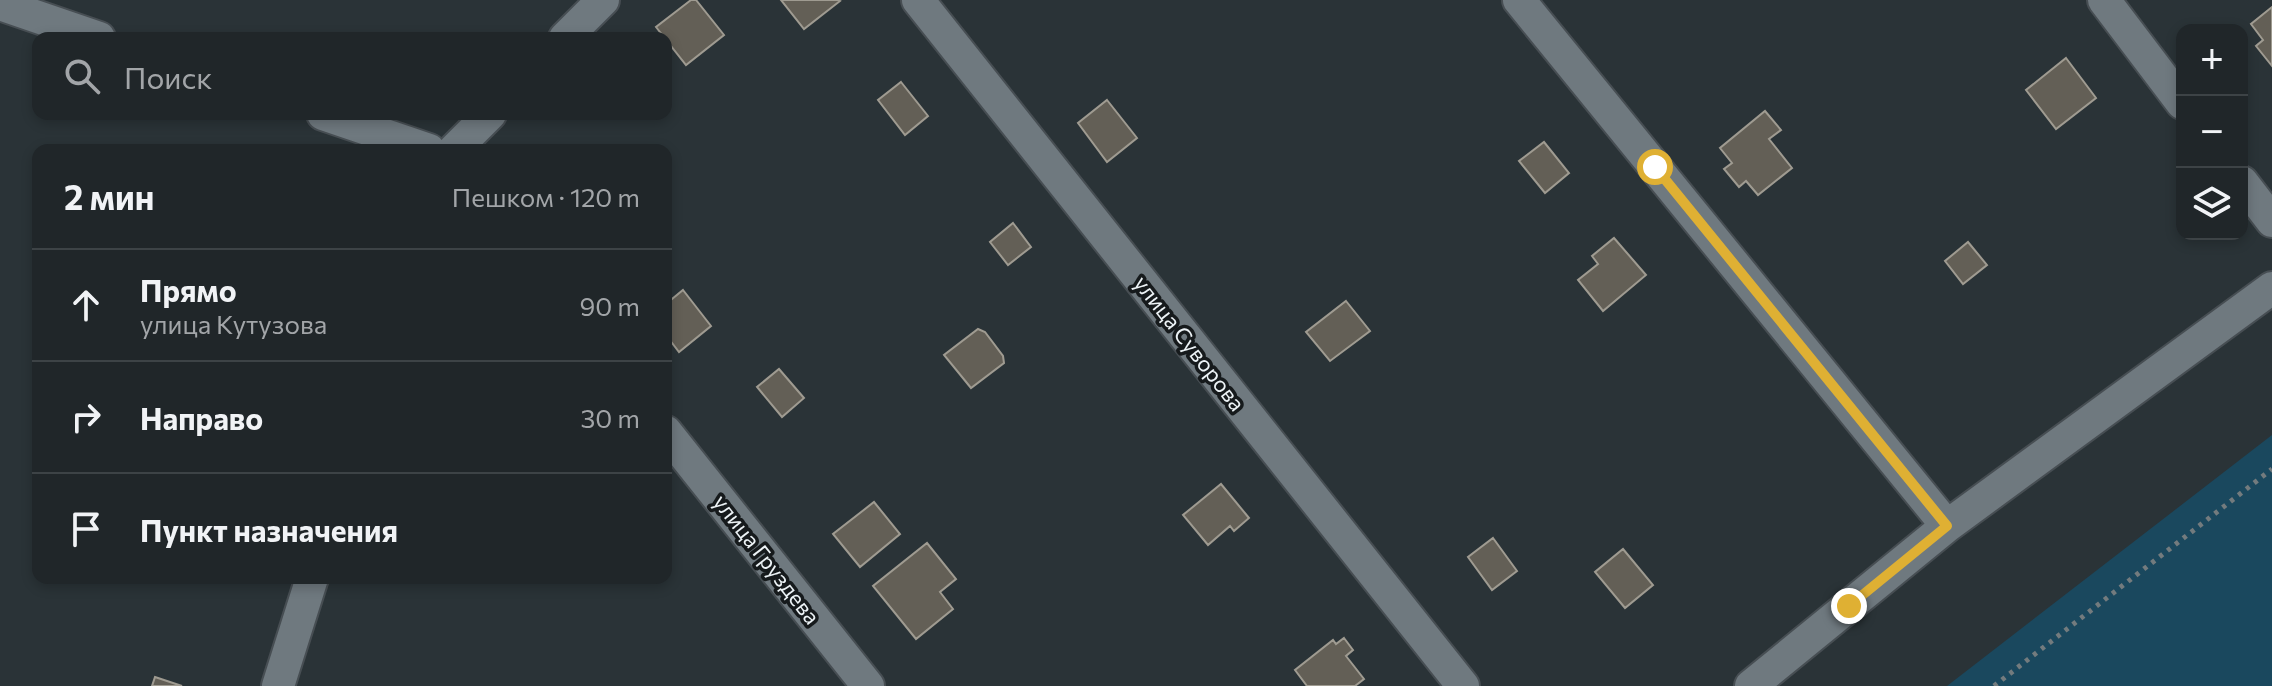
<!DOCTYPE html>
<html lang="ru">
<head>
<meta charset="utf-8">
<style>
  body { margin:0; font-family:Commissioner,sans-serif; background:#2d3235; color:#f1f3f6 }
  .controls { position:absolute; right:24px; top:24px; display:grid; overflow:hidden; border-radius:16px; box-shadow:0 4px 12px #0003 }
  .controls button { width:72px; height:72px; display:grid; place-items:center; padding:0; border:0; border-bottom:2px solid #3d4346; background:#202629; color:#f1f3f6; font:40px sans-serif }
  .stop { position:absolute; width:24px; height:24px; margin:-18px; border:6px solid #dfb033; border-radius:50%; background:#fff }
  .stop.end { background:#dfb033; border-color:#fff; box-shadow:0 2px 8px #0008 }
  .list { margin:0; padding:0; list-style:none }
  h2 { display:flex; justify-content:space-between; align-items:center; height:104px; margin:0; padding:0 32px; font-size:34px }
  h2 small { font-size:26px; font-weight:400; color:#a2a5a8 }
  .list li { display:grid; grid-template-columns:52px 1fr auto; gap:24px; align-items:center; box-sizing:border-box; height:112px; padding:0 32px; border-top:2px solid #3d4346 }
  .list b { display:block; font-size:30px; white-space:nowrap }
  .list p { margin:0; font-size:26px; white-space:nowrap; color:#a2a5a8 }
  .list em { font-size:26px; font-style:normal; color:#a2a5a8 }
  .icon { flex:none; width:44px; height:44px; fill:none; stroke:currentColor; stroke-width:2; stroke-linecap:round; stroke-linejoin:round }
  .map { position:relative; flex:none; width:2272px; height:686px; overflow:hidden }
  .search { position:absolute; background:#202629; box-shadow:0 4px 12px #0003; left:32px; top:32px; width:640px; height:88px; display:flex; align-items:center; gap:20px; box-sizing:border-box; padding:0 28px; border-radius:16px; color:#a2a5a8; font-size:30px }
  .panel { position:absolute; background:#202629; box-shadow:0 4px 12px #0003; left:32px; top:144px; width:640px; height:440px; border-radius:16px }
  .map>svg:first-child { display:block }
</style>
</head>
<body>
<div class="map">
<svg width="2272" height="686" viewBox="0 0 2272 686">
  <rect width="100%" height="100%" fill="#2a3337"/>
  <path fill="#1a485e" d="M2272 435V686H1947Z"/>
  <path fill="#635f56" stroke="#9f9b91" stroke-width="2" d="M691 0H696L724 35 686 65 656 27Z
    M781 0H838L840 1 804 29Z
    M2272 7V66L2256 46 2263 40 2251 24Z
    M2066 58 2096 98 2056 129 2026 90Z
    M901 82 928 116 905 135 878 100Z
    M1107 100 1137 138 1107 162 1078 123Z
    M1765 111 1781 130 1769 139 1792 168 1758 195 1746 181 1739 187 1724 169 1732 163 1720 148Z
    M1544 142 1569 173 1545 193 1519 161Z
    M1013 223 1031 247 1008 265 990 242Z
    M1614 238 1646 275 1603 311 1578 280 1598 264 1592 256Z
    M1968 242 1987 265 1963 284 1945 261Z
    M683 290 711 326 679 352 666 335V319L668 317 666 304Z
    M1346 301 1370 331 1330 361 1306 332Z
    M978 329 985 332 1003 356 1004 363 971 388 944 355Z
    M779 369 804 398 782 417 757 387Z
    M1221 484 1249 518 1234 531 1230 526 1208 545 1183 515Z
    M874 502 900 534 860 567 833 534Z
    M1493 538 1517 571 1492 590 1468 557Z
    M927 543 956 579 940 592 953 609 916 639 873 586Z
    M1623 549 1653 585 1625 608 1595 572Z
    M1344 638 1353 650 1346 656 1364 679 1355 686H1307L1295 670 1333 640 1336 644Z
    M155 677 182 686H152Z"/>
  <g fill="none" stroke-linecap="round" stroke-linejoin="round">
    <g stroke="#474e53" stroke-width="36">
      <path id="street" d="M918 0 1463 686
        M1519 0 1947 526
        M2104 0 2182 103
        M0 4 99 38
        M565 38 603 0
        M323 114 429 150
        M454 150 490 114
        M2242 182 2272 221
        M666 432 868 686
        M278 686 312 578
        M1751 686 1947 526 2272 288"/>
    </g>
    <path stroke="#737b7e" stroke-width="5" stroke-dasharray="4 6" stroke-linecap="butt" d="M1994 686 2272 469"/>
    <use href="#street" stroke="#6f797f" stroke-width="32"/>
  </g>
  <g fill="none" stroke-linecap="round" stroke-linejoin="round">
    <path stroke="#dfb033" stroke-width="10" d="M1655 167 1947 526 1849 606"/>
  </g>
  <g text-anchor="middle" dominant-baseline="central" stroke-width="7" stroke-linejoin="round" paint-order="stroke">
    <g font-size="22" fill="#edf3f6" stroke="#161a1c">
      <text transform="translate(1190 343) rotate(52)">улица Суворова</text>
      <text transform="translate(767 559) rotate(52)">улица Груздева</text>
    </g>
  </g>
</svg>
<div class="controls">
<button>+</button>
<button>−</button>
<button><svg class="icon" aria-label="layers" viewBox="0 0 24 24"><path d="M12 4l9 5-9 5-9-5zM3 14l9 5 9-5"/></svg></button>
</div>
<div class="stop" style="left:1655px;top:167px"></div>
<div class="stop end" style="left:1849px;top:606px"></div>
<div class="search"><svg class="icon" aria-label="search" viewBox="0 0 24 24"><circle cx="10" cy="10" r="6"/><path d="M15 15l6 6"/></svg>Поиск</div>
<section class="panel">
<h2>2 мин<small>Пешком · 120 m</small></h2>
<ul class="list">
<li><svg class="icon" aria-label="ahead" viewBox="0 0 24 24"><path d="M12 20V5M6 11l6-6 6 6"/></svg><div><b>Прямо</b><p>улица Кутузова</p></div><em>90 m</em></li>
<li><svg class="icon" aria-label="right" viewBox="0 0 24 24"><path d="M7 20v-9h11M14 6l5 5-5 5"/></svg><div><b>Направо</b></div><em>30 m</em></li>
<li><svg class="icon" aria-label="arrive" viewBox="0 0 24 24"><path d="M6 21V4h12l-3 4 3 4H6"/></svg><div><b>Пункт назначения</b></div></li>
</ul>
</section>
</div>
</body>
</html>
